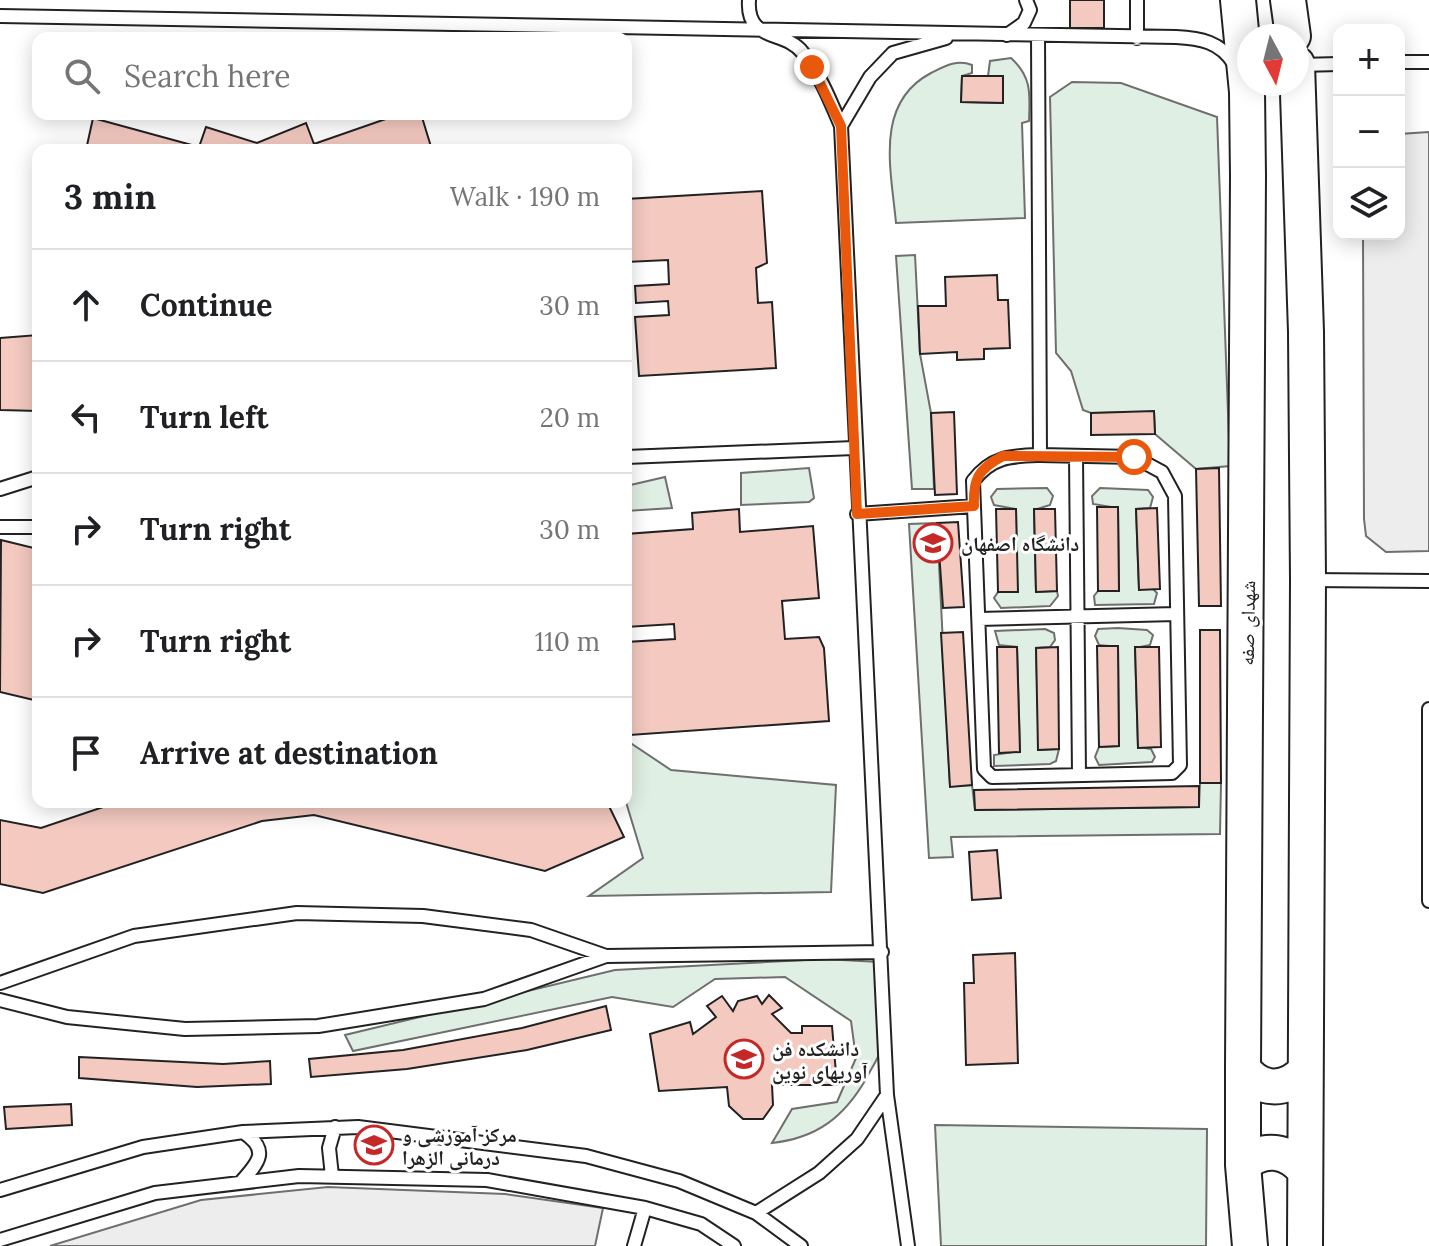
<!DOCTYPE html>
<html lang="en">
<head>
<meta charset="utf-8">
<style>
  body { margin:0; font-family:Lora,"Noto Naskh Arabic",serif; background:#f2f2f2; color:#202124 }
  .controls { position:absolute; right:24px; top:24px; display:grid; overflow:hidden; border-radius:16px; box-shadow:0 4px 20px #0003 }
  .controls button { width:72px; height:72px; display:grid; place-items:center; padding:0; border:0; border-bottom:2px solid #e0e0e0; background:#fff; color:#202124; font:40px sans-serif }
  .compass { position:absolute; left:1237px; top:24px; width:72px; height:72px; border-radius:50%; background:#fff; box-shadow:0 4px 20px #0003; rotate:173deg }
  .stop { position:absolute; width:24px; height:24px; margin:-18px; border:6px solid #ea580c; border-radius:50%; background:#fff }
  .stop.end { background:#ea580c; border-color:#fff; box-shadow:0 2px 8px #0008 }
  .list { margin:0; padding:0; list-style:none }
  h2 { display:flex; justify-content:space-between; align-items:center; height:104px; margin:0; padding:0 32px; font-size:34px }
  h2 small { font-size:26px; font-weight:400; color:#757577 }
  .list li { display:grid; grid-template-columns:52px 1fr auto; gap:24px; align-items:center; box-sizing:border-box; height:112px; padding:0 32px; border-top:2px solid #e0e0e0 }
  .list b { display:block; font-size:30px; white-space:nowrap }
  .list em { font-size:26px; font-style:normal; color:#757577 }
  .icon { flex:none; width:44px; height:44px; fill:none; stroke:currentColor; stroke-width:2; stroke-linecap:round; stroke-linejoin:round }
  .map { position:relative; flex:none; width:1429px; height:1246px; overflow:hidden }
  .search { position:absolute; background:#fff; box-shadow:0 4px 20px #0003; left:32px; top:32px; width:600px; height:88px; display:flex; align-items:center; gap:20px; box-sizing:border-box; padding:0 28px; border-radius:16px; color:#757577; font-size:30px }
  .panel { position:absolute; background:#fff; box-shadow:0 4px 20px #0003; left:32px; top:144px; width:600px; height:664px; border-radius:16px }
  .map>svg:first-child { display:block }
</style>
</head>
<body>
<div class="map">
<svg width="1429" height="1246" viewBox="0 0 1429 1246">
  <rect width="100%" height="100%" fill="#fff"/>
  <path fill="#e0efe3" stroke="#6f6f6f" stroke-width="2" d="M1011 58C1032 77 1030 94 1029 121L1022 123 1025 218 896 223C891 169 874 103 931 73 945 66 957 59 972 65V73L962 76 961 102 1003 103V77L988 76 990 61Z
    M1072 82 1121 83 1217 117 1230 466 1196 469 1155 434 1154 412 1091 413 1083 410 1071 371 1056 353 1050 97Z
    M915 255 920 354 931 413 934 489H912L896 256Z
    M809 468 814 498 809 502 741 505V473Z
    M665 477 672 508 626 511V486Z
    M1047 488 1053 496 1050 505 1034 510 1036 592 1057 591 1058 596 1050 606 1001 608 994 598 998 592H1017L1016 509 994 505 991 497 997 489Z
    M1100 488 1148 490 1153 497 1150 508 1136 509 1139 589H1153L1157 593 1154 604 1095 605 1094 596 1098 591H1119L1118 508 1093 504 1092 496Z
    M937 523 950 786 972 785 975 810 1199 807 1200 783H1221L1220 834 951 837 953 857 929 858 909 524Z
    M1118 628 1147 630 1153 635 1150 645 1135 648 1138 747 1151 749 1155 757 1152 762 1099 765 1095 757 1099 747 1119 746 1118 647 1099 645 1095 636 1098 629Z
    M1045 629 1054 633 1055 640 1050 647 1036 648 1039 750 1059 749 1056 761 1050 764 994 766V755L1020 751 1017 647 999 645 995 631Z
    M626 740 671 770 836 785 831 892 589 896 643 858 626 802Z
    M824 959 879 962C879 991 884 1023 880 1051 878 1060 870 1070 866 1079 844 1117 817 1138 772 1143L792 1109 837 1102 856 1058 851 1021 785 977 715 979 673 1007 612 997 353 1051 345 1035 615 970Z
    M935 1125 1207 1129 1206 1246H941Z"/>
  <path fill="#ededed" stroke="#6f6f6f" stroke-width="2" d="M1429 132V551L1386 552 1366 536 1364 519 1363 234H1399V134Z
    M328 1187 505 1194 603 1208 595 1246H50L201 1200Z"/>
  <path fill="#f3c9c0" stroke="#222" stroke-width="2" d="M1070 0H1104V28H1070Z
    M962 76H1003V103L961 102Z
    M400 114H421L432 150H86L93 118 199 147 206 127 257 143 306 123 314 144Z
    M762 191 767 263 756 268 758 303 772 302 776 368 639 376 635 317 669 315 668 301 636 303 635 286 669 284 668 260 626 262V199Z
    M997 275 998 300H1008L1010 348 984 349V359L957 360V352L920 354 918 306H946L945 277Z
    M38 335V411L0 410V338Z
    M1154 411 1155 434 1091 435V413Z
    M954 412 957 494 935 495 931 413Z
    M1219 468 1221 606H1199L1196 469Z
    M1097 507H1118L1119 591H1098Z
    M1157 508 1160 589 1139 590 1136 509Z
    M739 509 740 532 813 526 819 598 782 601 785 639 819 637 824 648 829 721 630 735 626 642 675 639 674 624 626 627V534L693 529 692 513Z
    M996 509H1016L1018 592H998Z
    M1034 509H1055L1057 591 1036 592Z
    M958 522 964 607 943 608 937 523Z
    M1 540 38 549V701L0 692Z
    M1200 630H1220L1221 783H1200Z
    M963 632 972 785 950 787 941 633Z
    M1097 646H1118L1119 746 1099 747Z
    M997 647H1017L1020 752 999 753Z
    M1058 647 1059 749 1038 750 1036 648Z
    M1135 647H1159L1161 747 1138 748Z
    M1199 786V807L975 810 974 790Z
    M118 802H607L624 837 545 871 314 815 262 821 43 893 0 884V820L41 828Z
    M997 850 1001 898 972 900 969 852Z
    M1015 953 1018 1063 966 1065 964 983H974L973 955Z
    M769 995 782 1008 772 1014 791 1033H802V1026H832L837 1085H772L773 1105 763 1119H743L729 1106 727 1087 659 1091 650 1034 690 1022 693 1034 716 1017 707 1006 722 996 733 1011 738 1001 757 996 762 1004Z
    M606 1006 611 1030 527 1050 407 1069 311 1077 309 1059 403 1050 522 1028Z
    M79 1057 223 1064 270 1061 271 1084 197 1087 79 1078Z
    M71 1104 72 1125 6 1129 4 1107Z"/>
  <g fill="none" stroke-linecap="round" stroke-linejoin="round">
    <g stroke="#222" stroke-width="16">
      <path id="lane" d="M749 0C746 43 785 29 803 53 820 75 830 100 841 126L887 1095 908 1246
        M0 16 1176 37C1200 38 1221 42 1234 64
        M1007 35 1024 23 1030 10 1026 0
        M1038 35 1040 455
        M1137 38V0
        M1399 62H1429
        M1300 65 1339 64
        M841 126 870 77 893 53 946 38
        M1040 455 1134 457 1162 472 1175 496 1180 765 1172 773 992 777 984 769 973 481C992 456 1011 456 1040 455Z
        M1076 456 1079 775
        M626 457 854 448
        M0 489 38 477
        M857 514 974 506
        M0 527H38
        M1308 580 1429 581
        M979 619 1176 614
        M1429 709V901
        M0 983 134 936 297 913 423 916 531 930 606 956
        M0 1000 67 1017 185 1029 318 1026 484 999 606 956 882 952
        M332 1176 329 1148 335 1127
        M241 1182C259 1162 270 1150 243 1132
        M0 1190 143 1147 243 1132 358 1127 586 1156 679 1181 756 1213 801 1246
        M756 1213 819 1173 857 1139 887 1095
        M0 1240 155 1193 299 1176 487 1180 645 1208 701 1224 734 1246
        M634 1246 645 1208"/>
    </g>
    <g stroke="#222" stroke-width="38">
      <path id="secondary" d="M1238 0 1247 92 1248 176 1243 1068V1165L1250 1246
        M1288 0 1293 36
        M1297 64 1306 332 1308 580 1305 1246
        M1243 1068C1259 1092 1286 1092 1305 1071
        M1243 1165C1263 1146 1288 1150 1304 1170"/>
    </g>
    <use href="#lane" stroke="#fff" stroke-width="12"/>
    <use href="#secondary" stroke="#fff" stroke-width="34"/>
  </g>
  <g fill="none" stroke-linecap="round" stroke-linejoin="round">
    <path stroke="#ea580c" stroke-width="10" d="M812 67 841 126 857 514 974 506C973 479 978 469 1003 456L1134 457"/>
  </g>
  <defs>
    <g id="university-ring" transform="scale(2)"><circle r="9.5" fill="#fff" stroke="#c62828" stroke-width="1.5"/><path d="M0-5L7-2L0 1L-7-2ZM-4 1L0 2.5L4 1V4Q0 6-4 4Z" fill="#c62828"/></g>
  </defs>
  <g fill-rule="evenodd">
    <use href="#university-ring" x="933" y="543"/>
    <use href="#university-ring" x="744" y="1059"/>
    <use href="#university-ring" x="374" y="1145"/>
  </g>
  <g text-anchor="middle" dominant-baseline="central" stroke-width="6" stroke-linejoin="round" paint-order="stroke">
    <g font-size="20" font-weight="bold" fill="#222" stroke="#fff" text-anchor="start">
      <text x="961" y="543">دانشگاه اصفهان</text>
      <text x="772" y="1048">دانشکده فن<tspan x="772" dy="23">آوریهای نوین</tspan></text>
      <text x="402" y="1134">مرکز آموزشی و<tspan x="402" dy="23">درمانی الزهرا</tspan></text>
    </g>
    <g font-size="20" fill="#222" stroke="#fff">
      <text transform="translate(1247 623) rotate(-89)">شهدای صفه</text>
    </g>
  </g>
</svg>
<div class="controls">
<button>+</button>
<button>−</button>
<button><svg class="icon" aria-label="layers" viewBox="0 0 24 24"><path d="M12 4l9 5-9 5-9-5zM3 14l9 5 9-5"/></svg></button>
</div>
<svg class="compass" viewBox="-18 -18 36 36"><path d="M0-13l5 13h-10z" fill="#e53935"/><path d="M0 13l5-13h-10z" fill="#757577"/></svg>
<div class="stop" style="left:1134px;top:457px"></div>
<div class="stop end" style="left:812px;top:67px"></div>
<div class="search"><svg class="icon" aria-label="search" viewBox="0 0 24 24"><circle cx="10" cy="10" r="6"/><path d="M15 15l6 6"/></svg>Search here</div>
<section class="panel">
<h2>3 min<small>Walk · 190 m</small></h2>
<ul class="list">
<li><svg class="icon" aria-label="ahead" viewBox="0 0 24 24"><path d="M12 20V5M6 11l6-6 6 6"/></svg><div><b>Continue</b></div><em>30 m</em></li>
<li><svg class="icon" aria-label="left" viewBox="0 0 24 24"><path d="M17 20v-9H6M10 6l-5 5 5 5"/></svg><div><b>Turn left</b></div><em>20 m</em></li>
<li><svg class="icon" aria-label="right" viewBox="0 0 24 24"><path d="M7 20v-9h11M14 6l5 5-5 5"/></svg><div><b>Turn right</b></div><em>30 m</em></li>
<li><svg class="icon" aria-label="right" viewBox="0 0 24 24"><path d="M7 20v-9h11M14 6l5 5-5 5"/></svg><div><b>Turn right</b></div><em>110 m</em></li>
<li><svg class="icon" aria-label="arrive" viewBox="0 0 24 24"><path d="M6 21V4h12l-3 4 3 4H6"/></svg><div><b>Arrive at destination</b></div></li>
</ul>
</section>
</div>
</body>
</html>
